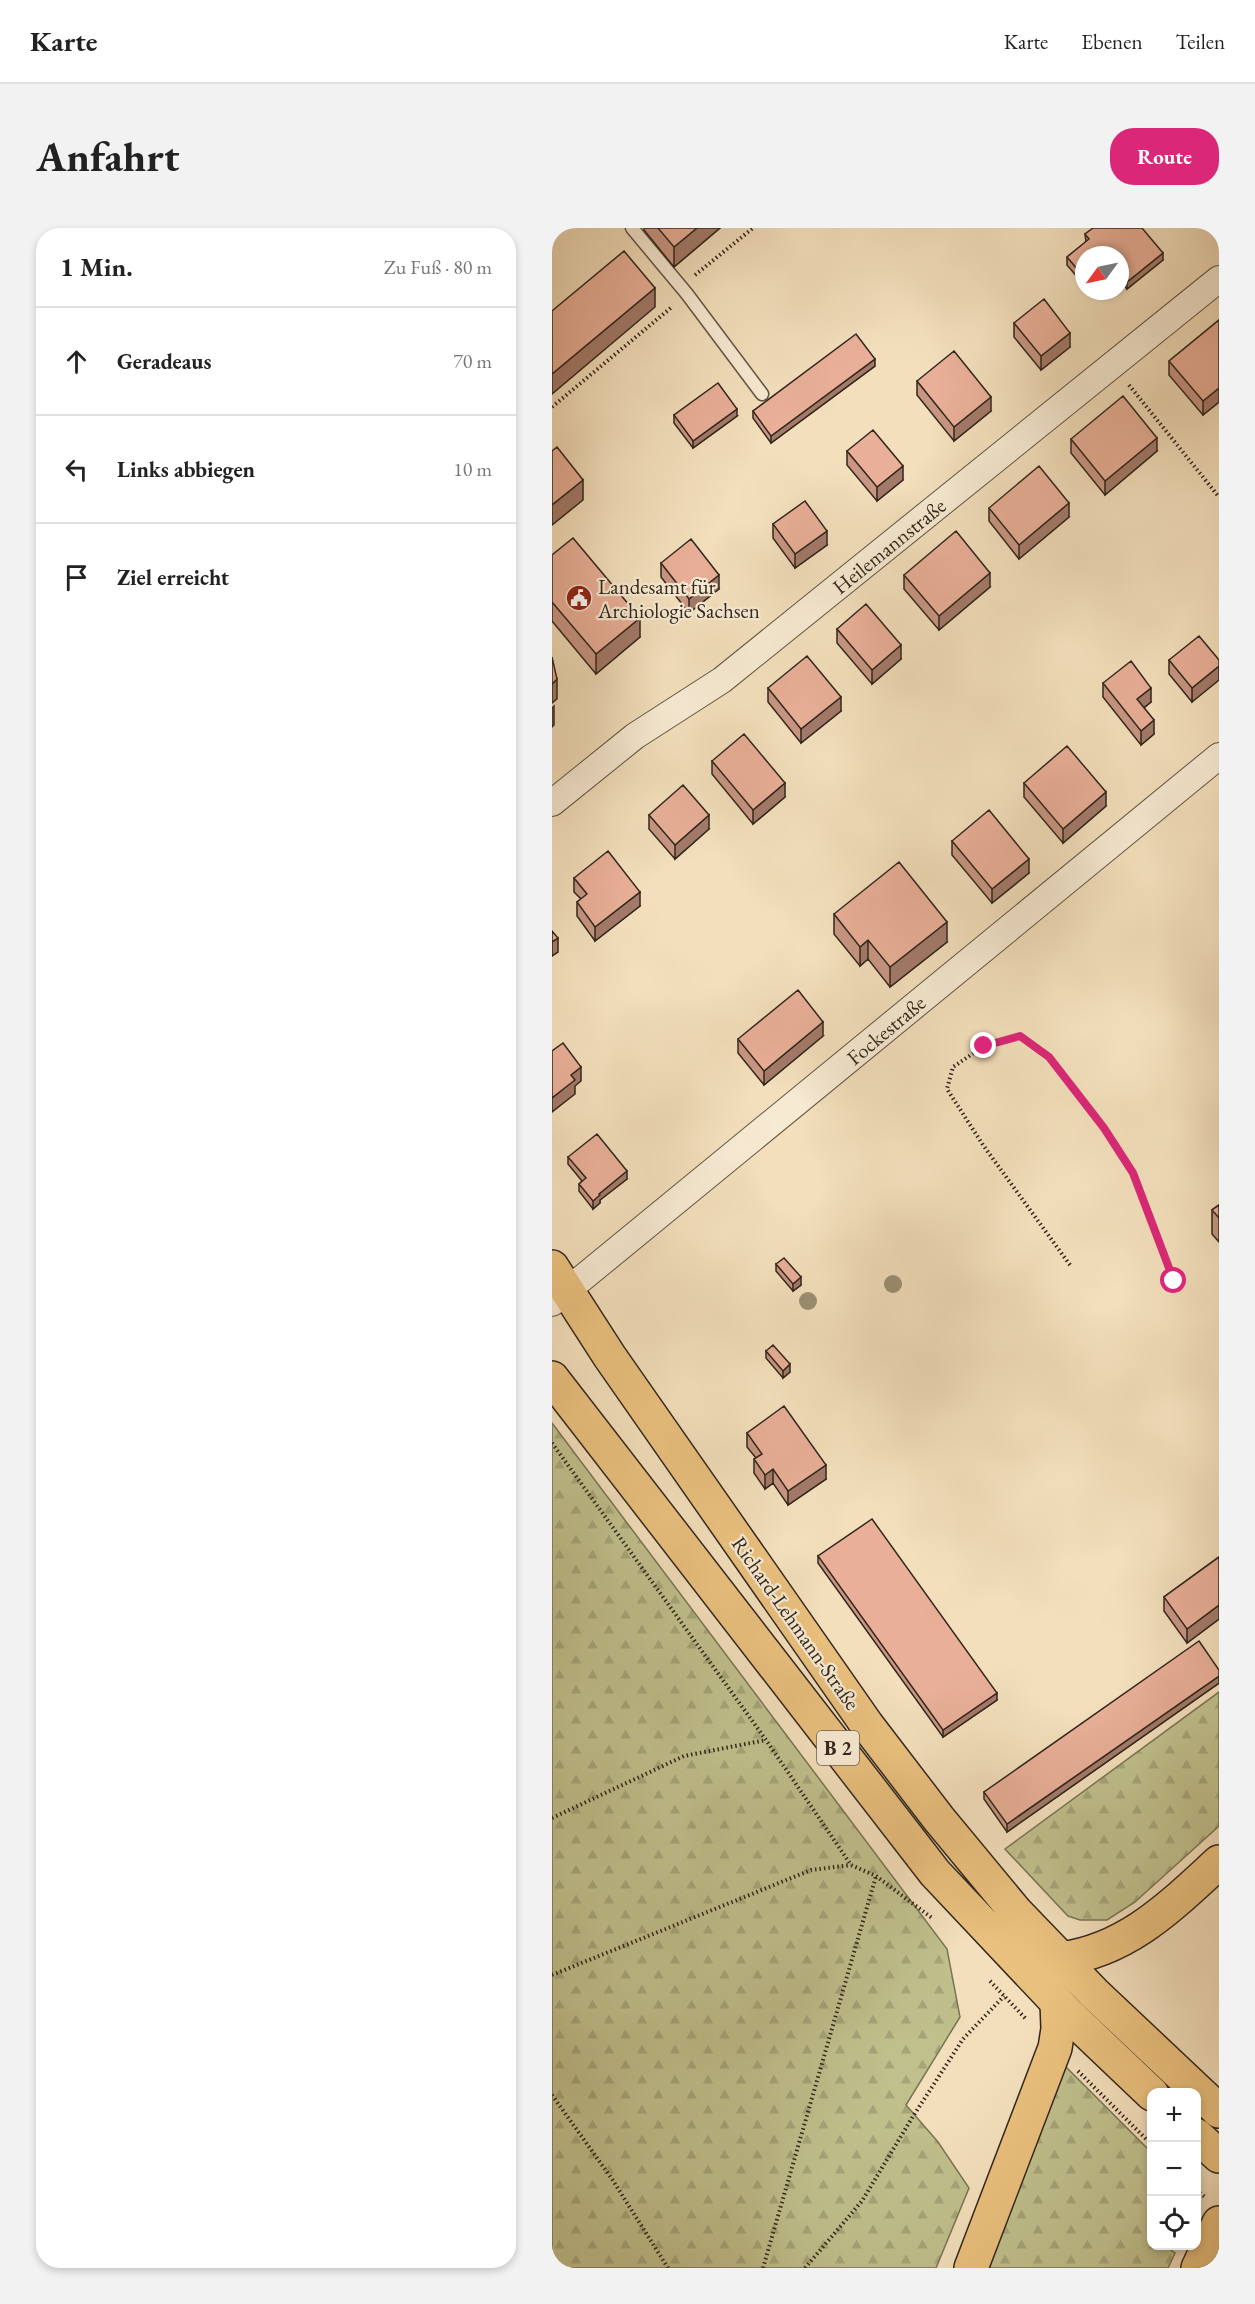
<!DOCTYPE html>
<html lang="de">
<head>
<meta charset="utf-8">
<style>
  body { margin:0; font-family:"EB Garamond",serif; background:#f2f2f2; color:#222 }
  .controls { position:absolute; right:18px; bottom:18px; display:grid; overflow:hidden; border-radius:12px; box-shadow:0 3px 9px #0003 }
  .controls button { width:54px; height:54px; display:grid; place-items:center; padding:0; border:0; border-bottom:2px solid #e0e0e0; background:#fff; color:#222; font:30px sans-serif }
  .compass { position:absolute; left:523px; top:18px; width:54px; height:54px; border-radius:50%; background:#fff; box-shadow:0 3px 9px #0003; rotate:237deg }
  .stop { position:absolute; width:18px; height:18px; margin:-14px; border:4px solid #db2777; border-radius:50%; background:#fff }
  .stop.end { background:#db2777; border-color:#fff; box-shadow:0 2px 6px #0008 }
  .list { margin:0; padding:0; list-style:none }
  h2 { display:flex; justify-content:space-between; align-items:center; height:78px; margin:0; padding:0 24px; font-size:26px }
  h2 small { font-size:20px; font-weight:400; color:#767676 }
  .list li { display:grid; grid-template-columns:39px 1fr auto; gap:18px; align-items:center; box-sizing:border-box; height:108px; padding:0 24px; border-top:2px solid #e0e0e0 }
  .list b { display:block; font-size:22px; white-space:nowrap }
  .list em { font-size:20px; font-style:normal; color:#767676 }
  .icon { flex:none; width:33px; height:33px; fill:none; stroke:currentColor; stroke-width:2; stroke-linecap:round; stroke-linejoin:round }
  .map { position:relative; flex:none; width:667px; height:2040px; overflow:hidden; border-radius:24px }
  header { display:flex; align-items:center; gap:36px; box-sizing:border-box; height:84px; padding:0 30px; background:#fff; border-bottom:2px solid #e0e0e0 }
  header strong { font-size:28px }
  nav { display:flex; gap:33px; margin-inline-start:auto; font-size:21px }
  .intro { display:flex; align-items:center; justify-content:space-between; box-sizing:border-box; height:144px; padding:0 36px }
  h1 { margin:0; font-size:42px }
  .button { padding:15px 27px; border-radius:24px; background:#db2777; color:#fff; font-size:21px; font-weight:700 }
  main { display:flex; gap:36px; padding:0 36px }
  aside { flex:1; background:#fff; border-radius:24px; box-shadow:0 3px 9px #0003 }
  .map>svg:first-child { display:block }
</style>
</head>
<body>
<header>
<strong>Karte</strong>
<nav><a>Karte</a><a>Ebenen</a><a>Teilen</a></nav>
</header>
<div class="intro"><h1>Anfahrt</h1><a class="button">Route</a></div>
<main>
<aside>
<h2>1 Min.<small>Zu Fuß · 80 m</small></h2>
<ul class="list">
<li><svg class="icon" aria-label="ahead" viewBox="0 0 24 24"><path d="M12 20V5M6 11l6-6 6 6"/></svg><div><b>Geradeaus</b></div><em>70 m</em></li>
<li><svg class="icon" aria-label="left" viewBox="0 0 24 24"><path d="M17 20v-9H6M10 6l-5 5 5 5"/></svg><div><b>Links abbiegen</b></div><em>10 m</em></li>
<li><svg class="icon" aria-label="arrive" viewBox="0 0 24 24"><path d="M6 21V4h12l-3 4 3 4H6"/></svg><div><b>Ziel erreicht</b></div></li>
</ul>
</aside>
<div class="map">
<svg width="667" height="2040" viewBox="0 0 667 2040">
  <defs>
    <pattern id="forest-firs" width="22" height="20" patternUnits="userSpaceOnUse" patternTransform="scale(1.5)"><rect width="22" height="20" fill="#c0c08d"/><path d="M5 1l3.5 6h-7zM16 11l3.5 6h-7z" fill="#a5a579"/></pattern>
  </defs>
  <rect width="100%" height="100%" fill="#f3dfbc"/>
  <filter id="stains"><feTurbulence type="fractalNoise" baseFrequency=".00333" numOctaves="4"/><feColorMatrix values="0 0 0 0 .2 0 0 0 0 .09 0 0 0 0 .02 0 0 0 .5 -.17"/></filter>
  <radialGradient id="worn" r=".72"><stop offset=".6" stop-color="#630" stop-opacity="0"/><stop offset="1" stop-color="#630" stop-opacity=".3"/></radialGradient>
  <path fill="url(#forest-firs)" stroke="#787454" stroke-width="1.5" d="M0 1195 395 1721 408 1789 354 1877 386 1914 417 1960 384 2040H0Z
    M667 1464V1598L583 1674 555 1692H528L516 1688 453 1621Z
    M509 1834 599 1924 600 2018H622L619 2022 623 2025 616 2040H432Z"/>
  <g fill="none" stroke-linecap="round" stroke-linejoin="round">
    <g stroke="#625544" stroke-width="15">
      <path id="lane" d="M80 0 135 66 210 166"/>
    </g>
    <g stroke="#625544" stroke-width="28">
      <path id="street" d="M0 575 83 508 170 452 667 51
        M0 1075 667 528"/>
    </g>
    <g stroke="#31271c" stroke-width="36">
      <path id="primary" d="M0 1039 58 1129 315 1497 387 1591 464 1684 542 1765 667 1883
        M0 1150 383 1645 517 1787 600 1866
        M644 1907 667 1928"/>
    </g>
    <g stroke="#31271c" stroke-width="36">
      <path id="highway" d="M509 1731C576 1722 619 1678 667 1634
        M419 2040 503 1820 506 1801 505 1774
        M646 2040 667 1995"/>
    </g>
    <path stroke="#31271c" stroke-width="4" stroke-dasharray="1.5 3" stroke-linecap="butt" d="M143 47 201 0
      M577 157 667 269
      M0 179 121 78
      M518 1037 431 917 395 861 401 839 432 818 468 808 497 829 552 900 581 945 622 1053
      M0 1215 214 1512 299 1637 324 1648 380 1690
      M0 1590 132 1528 214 1512
      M0 1747 259 1642 299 1637
      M438 1753 474 1791
      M526 1843 600 1917
      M0 1867 60 1951 116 2040
      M644 1962 653 1969
      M211 2040 324 1648
      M253 2040 310 1973 360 1890 411 1811 452 1768"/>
    <use href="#lane" stroke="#f7ead3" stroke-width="12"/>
    <use href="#street" stroke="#f7ead3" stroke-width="26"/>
    <use href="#primary" stroke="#eac07e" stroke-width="33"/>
    <use href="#highway" stroke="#eac07e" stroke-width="33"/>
  </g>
  <g fill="#9c8f73">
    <circle cx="341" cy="1056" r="9"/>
    <circle cx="256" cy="1073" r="9"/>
  </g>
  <path fill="#c89683" stroke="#31271c" stroke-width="1.5" d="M92 0H168L122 39 92 2Z
    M533 6 611 32 575 61 568 53V27H532V57L515 37V29L534 14Z
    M667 92V174L651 187 617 147V133Z
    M462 95 518 119 489 142 462 109Z
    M323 138 219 215 201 190V183Z
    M365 153 439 183 402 213 365 167Z
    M122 187 185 188 141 220 122 195Z
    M519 211 605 223 553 267 519 225Z
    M295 223 351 252 325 273 295 237Z
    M437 280 517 289 467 331 437 293Z
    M221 296 275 317 243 340 221 310Z
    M0 327 88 409 44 446 0 393Z
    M109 335 167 361 137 385 109 349Z
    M352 347 438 359 387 402 352 361Z
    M285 401 349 431 320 456 285 415Z
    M617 432H667L640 474 617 446Z
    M551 455 599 474 592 480 602 506 589 517 551 469Z
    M216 460 289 483 249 515 216 474Z
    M160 533 233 569 201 596 160 546Z
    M472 555 554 578 511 615 472 569Z
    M97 587 157 601 123 631 97 601Z
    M400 613 477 645 440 675 400 627Z
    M22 650 88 678 43 713 25 688V674L29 671 22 664Z
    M282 686 395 714 338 759 316 731 308 738 282 706Z
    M271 808 212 857 186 825V811Z
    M16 929 75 951 48 972V975L41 981 27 963V956L30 953 16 936Z
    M667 977V1014L660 1006V982Z
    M224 1036 249 1057 241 1063 224 1043Z
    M214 1123 238 1144 231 1150 214 1130Z
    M195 1205 274 1251 236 1277 221 1255 213 1261 202 1245V1231L204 1230 195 1219Z
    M266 1328 445 1472 391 1509 266 1335Z
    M667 1329V1391L635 1415 612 1383V1369Z
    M667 1442V1455L455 1604 432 1571V1564Z"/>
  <path fill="#a37a6a" stroke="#31271c" stroke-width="1.5" d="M145 0H168L122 39V19Z
    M611 25V32L575 61V54Z
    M103 60V79L0 166V146Z
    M518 105V119L489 142V128Z
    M323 131V138L219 215V208Z
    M667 160V174L651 187V173Z
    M439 169V183L402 213V199Z
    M185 181V188L141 220V213Z
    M605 210V223L553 267V253Z
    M351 238V252L325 273V259Z
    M31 252V272L0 297V277Z
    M517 275V289L467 331V317Z
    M275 303V317L243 340V326Z
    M438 345V359L387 402V388Z
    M167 347V361L137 385V371Z
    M88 390V409L44 446V426Z
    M349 417V431L320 456V442Z
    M667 438V452L640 474V460Z
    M5 451V471L0 475V456Z
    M599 460V474L585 485V471Z
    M289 469V483L249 515V501Z
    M2 478V497L0 499V480Z
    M602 492V506L589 517V503Z
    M233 555V569L201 596V582Z
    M554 564V578L511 615V601Z
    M157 587V601L123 631V617Z
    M477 631V645L440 675V661Z
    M88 664V678L43 713V699Z
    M395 694V714L338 759V739Z
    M6 710V724L0 728V714Z
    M316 712V731L308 738V719Z
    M271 794V808L212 857V843Z
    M29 839V853L23 858V866L0 884V870L19 847Z
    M75 943V951L48 972V975L41 981V973L47 966Z
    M249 1049V1057L241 1063V1056Z
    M238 1136V1144L231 1150V1143Z
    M274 1237V1251L236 1277V1263Z
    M221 1241V1255L213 1261V1247Z
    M667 1377V1391L635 1415V1401Z
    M667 1448V1455L455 1604V1596Z
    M445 1465V1472L391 1509V1502Z"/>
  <path fill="#e9af98" stroke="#31271c" stroke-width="1.5" d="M106 0H145L122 19Z
    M541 0H590L611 25 575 54 568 46V27H532V49L515 29 537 11 533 6Z
    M72 23 103 60 0 146V83Z
    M492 71 518 105 489 128 462 95Z
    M667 92V160L651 173 617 133Z
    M304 106 323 131 219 208 201 183Z
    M402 123 439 169 402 199 365 153Z
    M166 155 185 181 141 213 122 187Z
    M571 168 605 210 553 253 519 211Z
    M321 202 351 238 325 259 295 223Z
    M5 219 31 252 0 277V223Z
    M487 238 517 275 467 317 437 280Z
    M253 273 275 303 243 326 221 296Z
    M404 303 438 345 387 388 352 347Z
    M21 310 88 390 44 426 0 374V327Z
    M139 311 167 347 137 371 109 335Z
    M314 376 349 417 320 442 285 401Z
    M647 408 667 432V438L640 460 617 432Z
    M255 428 289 469 249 501 216 460Z
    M0 429 5 451 0 456Z
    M579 433 599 460 585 471 602 492 589 503 551 455Z
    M192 506 233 555 201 582 160 533Z
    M515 518 554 564 511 601 472 555Z
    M131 557 157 587 123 617 97 587Z
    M437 582 477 631 440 661 400 613Z
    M56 623 88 664 43 699 25 674 35 666 22 650Z
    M347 634 395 694 338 739 316 712 308 719 282 686Z
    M0 703 6 710 0 714Z
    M246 762 271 794 212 843 186 811Z
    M11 815 29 839 19 847 23 852 0 870V823Z
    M45 906 75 943 47 966 48 967 41 973 27 956 34 950 16 929Z
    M667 977V990L660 982Z
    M232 1030 249 1049 241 1056 224 1036Z
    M221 1117 238 1136 231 1143 214 1123Z
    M232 1178 274 1237 236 1263 221 1241 213 1247 202 1231 210 1226 195 1205Z
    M320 1291 445 1465 391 1502 266 1328Z
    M667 1329V1377L635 1401 612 1369Z
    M647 1413 667 1442V1448L455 1596 432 1564Z"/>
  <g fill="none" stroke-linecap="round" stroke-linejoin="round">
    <path stroke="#db2777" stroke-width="8" d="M432 818 468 808 497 829 552 900 581 945 622 1053"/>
  </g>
  <defs>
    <g id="civic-disc" transform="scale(1.35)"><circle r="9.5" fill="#8f2418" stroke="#f7ead3"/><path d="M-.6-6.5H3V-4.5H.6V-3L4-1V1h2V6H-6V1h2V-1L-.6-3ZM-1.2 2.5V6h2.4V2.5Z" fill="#fff"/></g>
  </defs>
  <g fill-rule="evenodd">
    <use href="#civic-disc" x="27" y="370"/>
  </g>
  <g text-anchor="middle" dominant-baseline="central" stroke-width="4.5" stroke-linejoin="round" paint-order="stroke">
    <rect fill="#f7ead3" stroke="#6c6253" stroke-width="1.5" x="265" y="1503" width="42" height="34" rx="4.5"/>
    <g font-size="20" font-weight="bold" fill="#31271c">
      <text x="286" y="1520">B 2</text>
    </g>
    <g font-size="21" fill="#31271c" stroke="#f7ead3">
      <text transform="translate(337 318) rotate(-39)">Heilemannstraße</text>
      <text transform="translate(334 802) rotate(-40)">Fockestraße</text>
      <text transform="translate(244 1395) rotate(55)">Richard-Lehmann-Straße</text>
    </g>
    <g font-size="21" fill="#31271c" stroke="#f7ead3" text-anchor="start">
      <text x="46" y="358">Landesamt für<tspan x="46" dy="24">Archiologie Sachsen</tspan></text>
    </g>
  </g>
  <rect width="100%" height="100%" filter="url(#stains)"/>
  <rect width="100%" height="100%" fill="url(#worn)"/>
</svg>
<div class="controls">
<button>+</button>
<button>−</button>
<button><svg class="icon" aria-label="locate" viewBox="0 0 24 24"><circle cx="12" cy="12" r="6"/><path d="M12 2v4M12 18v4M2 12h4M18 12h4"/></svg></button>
</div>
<svg class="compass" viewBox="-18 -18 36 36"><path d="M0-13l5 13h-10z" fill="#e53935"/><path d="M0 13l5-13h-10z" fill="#767676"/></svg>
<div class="stop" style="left:622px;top:1053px"></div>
<div class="stop end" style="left:432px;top:818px"></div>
</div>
</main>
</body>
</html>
